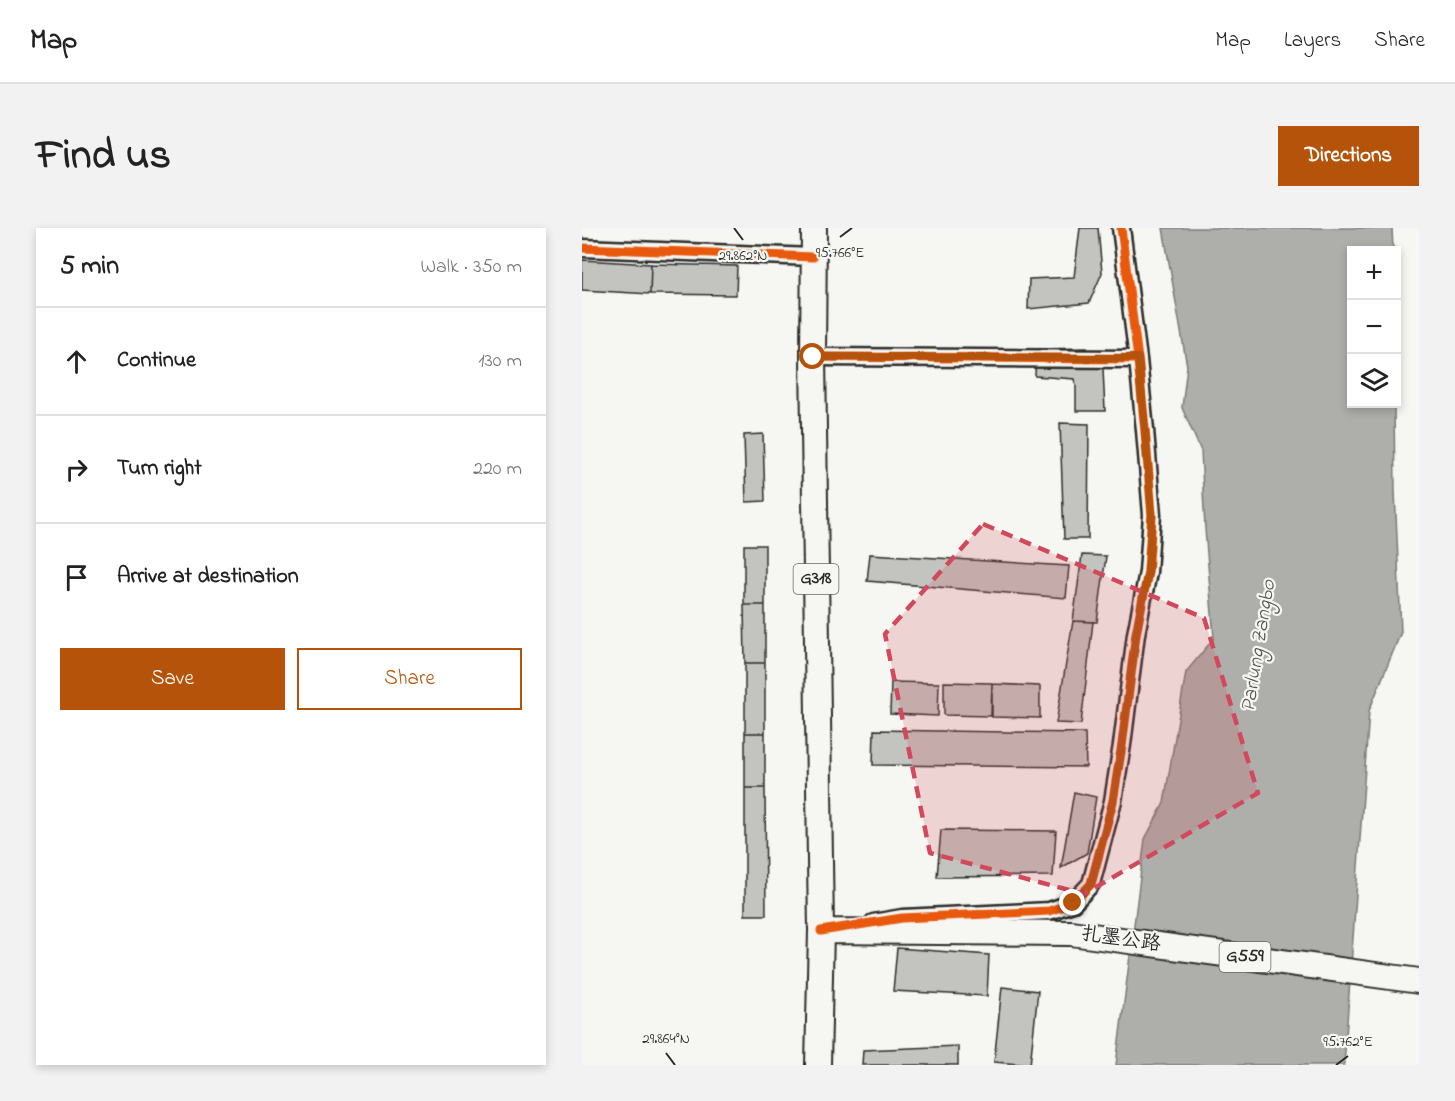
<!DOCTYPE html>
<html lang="en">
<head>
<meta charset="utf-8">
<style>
  body { margin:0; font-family:"Indie Flower","LXGW WenKai TC",sans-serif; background:#f2f2f2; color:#222 }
  .controls { position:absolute; right:18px; top:18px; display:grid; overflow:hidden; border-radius:0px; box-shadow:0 3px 9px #0003 }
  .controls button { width:54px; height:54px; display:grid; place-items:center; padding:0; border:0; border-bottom:2px solid #e0e0e0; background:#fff; color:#222; font:30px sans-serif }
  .stop { position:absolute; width:18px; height:18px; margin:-14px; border:4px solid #b45309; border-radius:50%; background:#fff }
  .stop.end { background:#b45309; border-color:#fff; box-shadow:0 2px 6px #0008 }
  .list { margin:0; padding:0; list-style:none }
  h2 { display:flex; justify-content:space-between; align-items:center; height:78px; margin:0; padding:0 24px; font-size:26px }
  h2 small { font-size:20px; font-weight:400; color:#767676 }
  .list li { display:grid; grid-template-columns:39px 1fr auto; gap:18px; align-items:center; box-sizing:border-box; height:108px; padding:0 24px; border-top:2px solid #e0e0e0 }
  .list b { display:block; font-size:22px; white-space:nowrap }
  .list em { font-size:20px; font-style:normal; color:#767676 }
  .actions { display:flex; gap:12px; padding:18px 24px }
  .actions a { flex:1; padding:14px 0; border:2px solid #b45309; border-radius:0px; text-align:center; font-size:21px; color:#b45309 }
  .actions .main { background:#b45309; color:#fff }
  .icon { flex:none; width:33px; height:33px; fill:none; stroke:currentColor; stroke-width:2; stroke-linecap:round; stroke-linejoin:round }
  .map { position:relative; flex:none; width:837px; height:837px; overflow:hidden; border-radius:0px }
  header { display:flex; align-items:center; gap:36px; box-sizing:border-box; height:84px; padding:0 30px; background:#fff; border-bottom:2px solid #e0e0e0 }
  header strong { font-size:28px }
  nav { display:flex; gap:33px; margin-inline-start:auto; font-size:21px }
  .intro { display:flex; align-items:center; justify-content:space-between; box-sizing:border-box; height:144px; padding:0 36px }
  h1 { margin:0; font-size:42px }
  .button { padding:15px 27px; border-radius:0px; background:#b45309; color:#fff; font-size:21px; font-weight:700 }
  main { display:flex; gap:36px; padding:0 36px }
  aside { flex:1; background:#fff; border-radius:0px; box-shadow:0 3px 9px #0003 }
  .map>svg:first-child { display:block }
</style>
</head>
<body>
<header>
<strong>Map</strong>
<nav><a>Map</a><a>Layers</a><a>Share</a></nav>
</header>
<div class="intro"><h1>Find us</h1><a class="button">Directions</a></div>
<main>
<aside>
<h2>5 min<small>Walk · 350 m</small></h2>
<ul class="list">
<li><svg class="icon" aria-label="ahead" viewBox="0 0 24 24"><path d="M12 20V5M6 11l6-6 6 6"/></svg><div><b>Continue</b></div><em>130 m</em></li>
<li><svg class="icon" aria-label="right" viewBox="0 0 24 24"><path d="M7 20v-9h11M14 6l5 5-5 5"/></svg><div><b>Turn right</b></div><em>220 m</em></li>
<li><svg class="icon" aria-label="arrive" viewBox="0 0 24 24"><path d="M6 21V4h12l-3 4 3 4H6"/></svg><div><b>Arrive at destination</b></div></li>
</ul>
<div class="actions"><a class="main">Save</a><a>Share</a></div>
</aside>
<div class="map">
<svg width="837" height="837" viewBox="0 0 837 837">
  <rect width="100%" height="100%" fill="#f6f6f2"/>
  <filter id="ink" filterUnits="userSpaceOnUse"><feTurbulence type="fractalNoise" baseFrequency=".0167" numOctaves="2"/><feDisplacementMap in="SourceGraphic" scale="12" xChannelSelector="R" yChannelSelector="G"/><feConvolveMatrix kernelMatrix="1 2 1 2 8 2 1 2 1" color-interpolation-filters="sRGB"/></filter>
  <g filter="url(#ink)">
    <path fill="#aeaeab" stroke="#7a7a78" stroke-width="1.5" d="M581 0H810L811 22H770V176H812L813 263 819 404 787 483 762 837H534L563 611 582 575 604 444 632 410 623 301 619 223 600 180 605 138Z"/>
    <path fill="#c3c3c0" stroke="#2b2b2b" stroke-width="1.5" d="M498 0H516L520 45 507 75 446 81 447 51 492 49Z
      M0 32 69 36 68 66 0 62Z
      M69 36 155 38 154 67 68 66Z
      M505 120 521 141 523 183H494V158L493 151 453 148 454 121Z
      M478 195 507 196 506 311H482Z
      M181 206 183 273 164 274 162 207Z
      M162 317H183V377H162Z
      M288 326 487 338 484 370 285 353Z
      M500 327 524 328 515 394 491 393Z
      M162 377H183V435H163Z
      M491 393 511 394 499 496 474 495Z
      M163 435H183V505H163Z
      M309 454 357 455 356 488 308 486Z
      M362 454 410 455 409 488 362 487Z
      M410 456 458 458V490L410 489Z
      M292 502 503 505 504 539 291 537Z
      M163 505H183V560H163Z
      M163 560H183L184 687H163Z
      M492 564 514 569 505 625 479 640Z
      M359 602 474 603 471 648 355 649Z
      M315 720 407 727 405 768 311 763Z
      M420 759 456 763 448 837 412 834Z
      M376 818V837H280L281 822Z"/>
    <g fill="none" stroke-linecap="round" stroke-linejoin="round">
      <g stroke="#2b2b2b" stroke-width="21">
        <path id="minor" d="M0 20 231 29
          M231 129 556 131
          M291 695 320 690 467 683 491 675 509 656 531 573 540 517 554 406 566 344 570 287 563 202 556 131 539 0"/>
      </g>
      <g stroke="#2b2b2b" stroke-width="28">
        <path id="highway" d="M232 0 231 129 239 703 236 837
          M239 703 489 705 837 753"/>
      </g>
      <use href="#minor" stroke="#f6f6f2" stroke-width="16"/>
      <use href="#highway" stroke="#f6f6f2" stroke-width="24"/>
      <g stroke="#f6f6f2" stroke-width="13">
        <path id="cycleway" d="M0 20 231 29
          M231 129 556 131
          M239 703 320 690 467 683 491 675 509 656 531 573 540 517 554 406 566 344 570 287 563 202 556 131 539 0"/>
      </g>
      <use href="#cycleway" stroke="#e8590c" stroke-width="9"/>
    </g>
  </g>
  <g fill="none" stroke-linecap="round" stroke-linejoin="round" filter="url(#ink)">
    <path stroke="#b45309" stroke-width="8" d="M231 129 556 130 563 202 570 287 566 344 554 406 540 517 531 573 509 656 491 675"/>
  </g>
  <path fill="#d1495b" fill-opacity="0.2" stroke="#d1495b" stroke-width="4.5" stroke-dasharray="12 8" stroke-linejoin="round" d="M401 296 622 390 676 565 502 666 348 625 303 406Z"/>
  <path fill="none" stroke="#2b2b2b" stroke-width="2" d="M152 0 161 12M258 9 270 0M84 825 93 837M754 837 766 828"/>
  <g text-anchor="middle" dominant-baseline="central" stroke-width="4.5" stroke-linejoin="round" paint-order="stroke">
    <g fill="#f6f6f2" stroke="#686867" stroke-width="1.5">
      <rect x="211.5" y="336" width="45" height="30" rx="4.5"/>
      <rect x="637.5" y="714" width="51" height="30" rx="4.5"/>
    </g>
    <g font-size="18" font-weight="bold" fill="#2b2b2b">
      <text x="234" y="351">G318</text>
      <text x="663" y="729">G559</text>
    </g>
    <g font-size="20" fill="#2b2b2b" stroke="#f6f6f2">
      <text transform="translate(539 712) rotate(8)">扎墨公路</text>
    </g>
    <g font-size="21" font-style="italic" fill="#525251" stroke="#f6f6f2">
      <text transform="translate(677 418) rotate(-81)">Parlung Zangbo</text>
    </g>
  </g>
  <g font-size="15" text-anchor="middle" fill="#2b2b2b" stroke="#f6f6f2" stroke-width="4.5" stroke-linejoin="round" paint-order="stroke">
    <text x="258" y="29">95.766°E</text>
    <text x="161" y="32">29.862°N</text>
    <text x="84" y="815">29.864°N</text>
    <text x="766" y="818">95.762°E</text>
  </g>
</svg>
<div class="controls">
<button>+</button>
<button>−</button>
<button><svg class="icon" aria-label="layers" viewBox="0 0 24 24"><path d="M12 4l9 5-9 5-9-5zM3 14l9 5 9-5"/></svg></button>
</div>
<div class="stop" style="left:231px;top:129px"></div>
<div class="stop end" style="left:491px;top:675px"></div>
</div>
</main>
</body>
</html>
